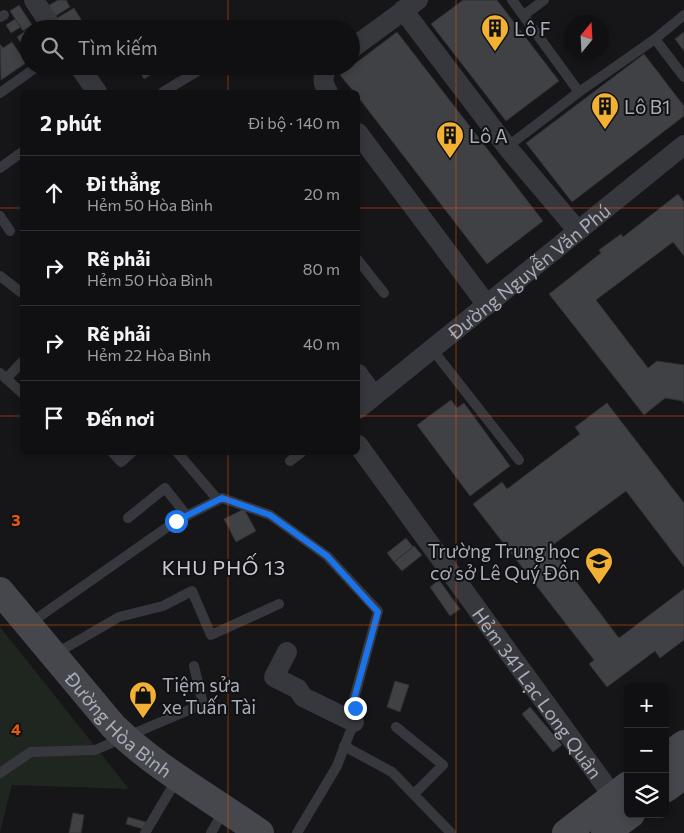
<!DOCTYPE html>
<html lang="vi">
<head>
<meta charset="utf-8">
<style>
  body { margin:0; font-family:Commissioner,sans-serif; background:#19191b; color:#f1f3f6 }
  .controls { position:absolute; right:15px; bottom:15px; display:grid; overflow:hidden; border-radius:8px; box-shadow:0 2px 8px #0003 }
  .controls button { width:45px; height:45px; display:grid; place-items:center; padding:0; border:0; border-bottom:1px solid #303032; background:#101012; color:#f1f3f6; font:25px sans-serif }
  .compass { position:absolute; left:564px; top:15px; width:45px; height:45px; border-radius:50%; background:#101012; box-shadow:0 2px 8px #0003; rotate:18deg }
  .stop { position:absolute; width:15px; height:15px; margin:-11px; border:4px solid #1a73e8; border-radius:50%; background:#fff }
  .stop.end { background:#1a73e8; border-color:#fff; box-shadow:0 1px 5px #0008 }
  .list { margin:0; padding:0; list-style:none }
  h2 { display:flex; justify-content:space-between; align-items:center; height:65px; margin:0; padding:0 20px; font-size:21px }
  h2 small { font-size:16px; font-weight:400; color:#9c9d9f }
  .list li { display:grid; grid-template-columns:32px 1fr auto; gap:15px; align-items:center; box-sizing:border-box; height:75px; padding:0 20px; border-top:1px solid #303032 }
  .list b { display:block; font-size:19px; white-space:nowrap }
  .list p { margin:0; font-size:16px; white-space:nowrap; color:#9c9d9f }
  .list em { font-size:16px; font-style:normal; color:#9c9d9f }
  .icon { flex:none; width:28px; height:28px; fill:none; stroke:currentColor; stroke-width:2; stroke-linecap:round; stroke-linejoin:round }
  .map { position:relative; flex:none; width:684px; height:833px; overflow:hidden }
  .search { position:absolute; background:#101012; box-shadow:0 2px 8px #0003; left:20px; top:20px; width:340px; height:55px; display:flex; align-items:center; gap:12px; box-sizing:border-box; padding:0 18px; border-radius:28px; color:#9c9d9f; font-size:19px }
  .panel { position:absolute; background:#101012; box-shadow:0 2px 8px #0003; left:20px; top:90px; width:340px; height:365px; border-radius:8px }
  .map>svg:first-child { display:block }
</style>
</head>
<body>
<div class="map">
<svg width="684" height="833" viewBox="0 0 684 833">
  <rect width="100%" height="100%" fill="#161618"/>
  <path fill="#1e261f" d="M0 627 129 789 12 785 0 832Z"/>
  <path fill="#404145" stroke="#303034" d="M58 0H66L70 7 49 20 43 9Z
    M463 0H497L559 81 506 121 431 24Z
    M19 5 32 25 23 31 10 11Z
    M74 8 87 29H56L52 21Z
    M44 18 52 29H29V50L27 51 17 37Z
    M15 19 21 27 11 33 6 25Z
    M397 32 543 221 487 264 358 97V92H354L340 75Z
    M684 32V51L675 39Z
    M12 42 26 63 1 80 0 44 3 48Z
    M644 54 684 106V116L572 202 526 143Z
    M82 66H97L101 73 90 79Z
    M136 66H164L144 79Z
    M678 194 684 202V256L673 242 596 300 648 368 657 361 684 365V403H683V401L665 398 644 415 549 294 601 253 599 250 621 234 623 237Z
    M451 400 457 408 464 403 510 466 470 496 417 425Z
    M607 403 684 503V567L626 491 550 547 619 638 684 589V640L660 658 655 651 607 687 589 664 594 660 473 504 502 482 507 489 580 434 575 427Z
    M244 509 256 531 236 542 224 519Z
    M406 538 413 547 394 562 387 553Z
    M414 546 422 555 402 571 394 562Z
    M439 580 460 609 450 616 430 587Z
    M395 681 409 685 400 712 387 707Z
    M530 707 562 745 553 752 522 714Z
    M73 813 84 815 81 833H69Z
    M128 817 149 823 147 830 126 824Z"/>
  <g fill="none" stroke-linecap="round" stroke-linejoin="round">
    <path stroke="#37383d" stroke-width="10" d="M512 0 579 92
      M524 15 544 0
      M0 17 4 15
      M655 39 684 77
      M163 92 206 66
      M0 93 38 66
      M507 147 579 92 655 39 684 15
      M0 168 22 152
      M0 216 10 231
      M358 260 384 293
      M0 276 22 293
      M432 349 519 460
      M0 373 22 393
      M6 379 22 362
      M112 452 121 462 132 452
      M177 452 218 500
      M290 461 302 452
      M128 518 165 488 187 516
      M29 624 176 521 222 498 270 515 327 556 378 611 354 699V722L337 766 297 833
      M55 654 119 617 163 606 192 591 211 635 279 604
      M396 727 443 765 414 794
      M344 746 392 772 451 833
      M0 773 31 752 95 750 203 704 194 666
      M145 833 177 779
      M211 833 224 810"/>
    <g stroke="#37383d" stroke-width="20">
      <path d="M34 0 53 29"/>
      <path d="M403 10 507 147 578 231"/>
      <path d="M351 49 418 0"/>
      <path d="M79 66 97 92"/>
      <path d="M328 92C322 82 322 77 328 66"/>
      <path d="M358 133 487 305"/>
      <path d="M358 374 374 396 358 409"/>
      <path id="s1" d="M374 396 684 145"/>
      <path id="s2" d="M358 445 613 796"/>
      <path d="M287 652 274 677 298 689 303 697 354 722"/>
    </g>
    <g stroke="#45474d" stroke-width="28">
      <path id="s3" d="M0 591 113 726C157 769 211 798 260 833"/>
      <path d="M665 758 684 744"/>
      <path d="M665 789 684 775"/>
      <path d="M566 833 628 785"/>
      <path d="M605 833 631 814"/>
    </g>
  </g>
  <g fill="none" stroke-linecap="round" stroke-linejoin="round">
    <path stroke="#1a73e8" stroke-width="6" d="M176 521 222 498 270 515 327 556 378 612 354 699 355 708"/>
  </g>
  <path fill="none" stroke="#e8590c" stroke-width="1" stroke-opacity="0.55" d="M228 0V29M456 0V833M228 66V92M0 208H22M358 208H684M0 416H22M358 416H684M228 452V833M0 625H684"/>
  <defs>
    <g id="building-pin" transform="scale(1.4375)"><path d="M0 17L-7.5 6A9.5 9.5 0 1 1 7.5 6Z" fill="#f2b134" stroke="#111113"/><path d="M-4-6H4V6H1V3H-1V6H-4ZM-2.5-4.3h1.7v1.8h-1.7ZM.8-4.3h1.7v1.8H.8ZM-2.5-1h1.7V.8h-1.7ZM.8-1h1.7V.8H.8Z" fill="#111"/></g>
    <g id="school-pin" transform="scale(1.4375)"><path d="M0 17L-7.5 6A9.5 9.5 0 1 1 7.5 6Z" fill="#f2b134" stroke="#111113"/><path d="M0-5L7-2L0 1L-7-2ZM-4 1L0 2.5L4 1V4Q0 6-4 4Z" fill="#111"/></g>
    <g id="shop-pin" transform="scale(1.4375)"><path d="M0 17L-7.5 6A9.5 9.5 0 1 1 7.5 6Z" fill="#f2b134" stroke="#111113"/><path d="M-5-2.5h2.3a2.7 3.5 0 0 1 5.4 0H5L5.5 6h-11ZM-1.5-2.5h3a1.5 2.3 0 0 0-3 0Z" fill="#111"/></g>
  </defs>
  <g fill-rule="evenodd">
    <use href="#building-pin" x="495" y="28"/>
    <use href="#building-pin" x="605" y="106"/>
    <use href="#building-pin" x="450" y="135"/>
    <use href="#school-pin" x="599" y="561"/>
    <use href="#shop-pin" x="143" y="695"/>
  </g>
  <g text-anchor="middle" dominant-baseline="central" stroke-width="4" stroke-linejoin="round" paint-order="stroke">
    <g font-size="19" fill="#a8adb8" stroke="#111113" text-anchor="start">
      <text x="514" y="28">Lô F</text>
      <text x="624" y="106">Lô B1</text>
      <text x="469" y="135">Lô A</text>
      <text x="580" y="550" text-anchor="end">Trường Trung học<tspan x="580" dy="22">cơ sở Lê Quý Đôn</tspan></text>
      <text x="162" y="684">Tiệm sửa<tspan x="162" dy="22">xe Tuấn Tài</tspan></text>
    </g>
    <g font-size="19" fill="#a8adb8" stroke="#111113">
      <text stroke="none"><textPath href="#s1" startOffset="199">Đường Nguyễn Văn Phú</textPath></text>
      <text stroke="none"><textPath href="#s2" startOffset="306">Hẻm 341 Lạc Long Quân</textPath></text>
      <text stroke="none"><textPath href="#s3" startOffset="179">Đường Hòa Bình</textPath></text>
    </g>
    <g font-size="20" letter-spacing="1" fill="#c9ccd4" stroke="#111113">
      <text x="224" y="567">KHU PHỐ 13</text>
    </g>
  </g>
  <g font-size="16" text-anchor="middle" font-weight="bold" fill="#e8590c" stroke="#111113" stroke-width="4" stroke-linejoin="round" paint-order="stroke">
    <text x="16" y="526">3</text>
    <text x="16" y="735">4</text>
  </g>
</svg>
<div class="controls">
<button>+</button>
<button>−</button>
<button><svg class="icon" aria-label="layers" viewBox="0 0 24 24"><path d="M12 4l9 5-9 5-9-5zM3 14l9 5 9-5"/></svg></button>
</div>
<svg class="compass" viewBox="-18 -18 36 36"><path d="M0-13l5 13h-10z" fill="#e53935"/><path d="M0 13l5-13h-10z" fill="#9c9d9f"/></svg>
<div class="stop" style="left:176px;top:521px"></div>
<div class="stop end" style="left:355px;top:708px"></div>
<div class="search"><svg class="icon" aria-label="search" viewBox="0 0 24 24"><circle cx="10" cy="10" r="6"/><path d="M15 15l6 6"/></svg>Tìm kiếm</div>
<section class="panel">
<h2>2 phút<small>Đi bộ · 140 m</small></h2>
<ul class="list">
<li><svg class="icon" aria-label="ahead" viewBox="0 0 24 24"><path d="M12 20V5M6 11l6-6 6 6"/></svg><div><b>Đi thẳng</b><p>Hẻm 50 Hòa Bình</p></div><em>20 m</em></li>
<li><svg class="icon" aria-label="right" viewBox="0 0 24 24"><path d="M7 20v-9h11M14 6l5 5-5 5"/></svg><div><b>Rẽ phải</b><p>Hẻm 50 Hòa Bình</p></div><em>80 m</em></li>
<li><svg class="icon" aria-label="right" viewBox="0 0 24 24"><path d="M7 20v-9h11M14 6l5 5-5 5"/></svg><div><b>Rẽ phải</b><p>Hẻm 22 Hòa Bình</p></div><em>40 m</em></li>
<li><svg class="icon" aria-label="arrive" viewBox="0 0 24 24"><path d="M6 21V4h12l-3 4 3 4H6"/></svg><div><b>Đến nơi</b></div></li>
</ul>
</section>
</div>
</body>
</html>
